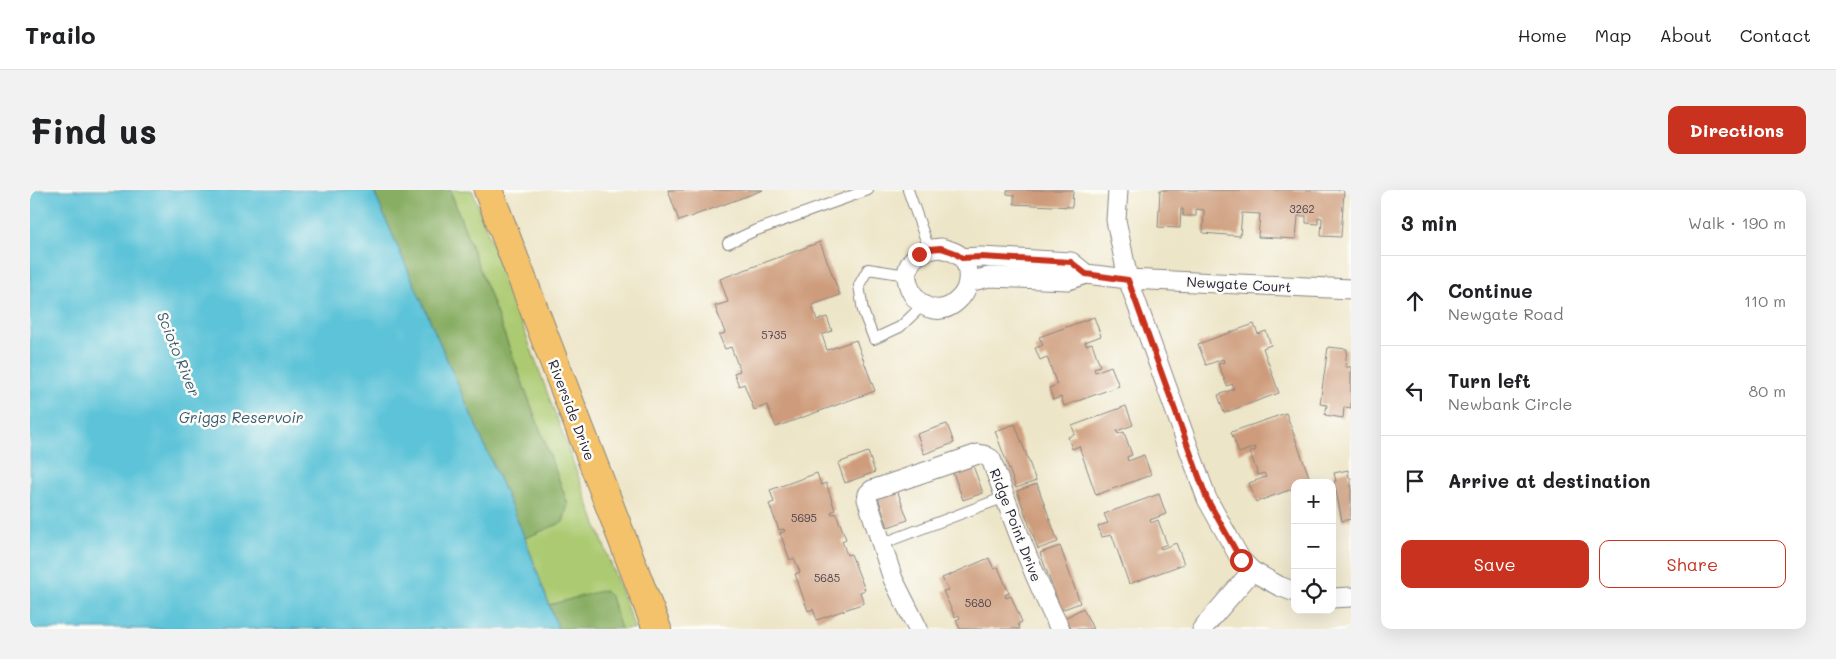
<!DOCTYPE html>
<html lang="en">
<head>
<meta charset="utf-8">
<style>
  body { margin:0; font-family:Mali,sans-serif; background:#f2f2f2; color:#202124 }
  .controls { position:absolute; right:15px; bottom:15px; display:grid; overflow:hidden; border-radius:10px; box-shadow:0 5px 20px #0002 }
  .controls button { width:45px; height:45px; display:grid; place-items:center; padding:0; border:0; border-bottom:1px solid #e0e0e0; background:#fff; color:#202124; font:25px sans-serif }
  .stop { position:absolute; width:15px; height:15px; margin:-11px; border:4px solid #c8321e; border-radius:50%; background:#fff }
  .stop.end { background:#c8321e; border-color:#fff; box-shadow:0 1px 5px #0008 }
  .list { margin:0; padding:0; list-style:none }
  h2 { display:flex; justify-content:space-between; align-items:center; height:65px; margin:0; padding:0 20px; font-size:21px }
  h2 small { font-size:16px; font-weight:400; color:#757577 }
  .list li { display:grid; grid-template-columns:32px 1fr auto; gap:15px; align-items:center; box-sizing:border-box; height:90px; padding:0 20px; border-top:1px solid #e0e0e0 }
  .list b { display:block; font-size:19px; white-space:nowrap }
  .list p { margin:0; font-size:16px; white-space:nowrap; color:#757577 }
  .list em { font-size:16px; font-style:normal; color:#757577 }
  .actions { display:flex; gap:10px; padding:15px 20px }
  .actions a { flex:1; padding:11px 0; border:1px solid #c8321e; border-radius:10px; text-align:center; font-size:18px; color:#c8321e }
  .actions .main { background:#c8321e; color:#fff }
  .icon { flex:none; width:28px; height:28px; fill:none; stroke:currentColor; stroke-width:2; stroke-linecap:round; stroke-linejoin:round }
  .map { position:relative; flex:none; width:1321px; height:439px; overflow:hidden; border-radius:10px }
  header { display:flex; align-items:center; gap:30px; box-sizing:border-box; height:70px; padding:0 25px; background:#fff; border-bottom:1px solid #e0e0e0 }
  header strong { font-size:24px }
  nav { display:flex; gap:28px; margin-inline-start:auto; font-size:18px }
  .intro { display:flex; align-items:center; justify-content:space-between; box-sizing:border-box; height:120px; padding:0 30px }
  h1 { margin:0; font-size:35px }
  .button { padding:12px 22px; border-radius:10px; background:#c8321e; color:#fff; font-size:18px; font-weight:700 }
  main { display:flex; gap:30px; padding:0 30px }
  aside { flex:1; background:#fff; border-radius:10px; box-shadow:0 5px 20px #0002 }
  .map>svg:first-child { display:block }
</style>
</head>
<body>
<header>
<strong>Trailo</strong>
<nav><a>Home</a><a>Map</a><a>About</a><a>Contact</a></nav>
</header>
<div class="intro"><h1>Find us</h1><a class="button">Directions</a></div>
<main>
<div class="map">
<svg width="1321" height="439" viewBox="0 0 1321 439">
  <rect width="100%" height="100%" fill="#fdfcf7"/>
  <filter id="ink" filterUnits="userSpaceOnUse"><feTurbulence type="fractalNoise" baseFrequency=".02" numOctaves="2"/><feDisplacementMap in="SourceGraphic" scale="10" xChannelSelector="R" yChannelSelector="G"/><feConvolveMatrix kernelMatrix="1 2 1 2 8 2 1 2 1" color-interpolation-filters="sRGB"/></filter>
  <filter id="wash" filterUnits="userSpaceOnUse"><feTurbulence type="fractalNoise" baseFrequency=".0096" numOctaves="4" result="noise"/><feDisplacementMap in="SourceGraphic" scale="20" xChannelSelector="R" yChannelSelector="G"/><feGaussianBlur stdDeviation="1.12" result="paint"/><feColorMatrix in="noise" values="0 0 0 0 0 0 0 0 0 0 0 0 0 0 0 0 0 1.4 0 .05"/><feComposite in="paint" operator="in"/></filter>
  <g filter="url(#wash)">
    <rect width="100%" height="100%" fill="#ede5c7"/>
    <path fill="#abca71" stroke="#667656" d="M420 0H442L605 439H591L581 407 574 401 519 415 495 348 533 332 538 314Z"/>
    <path fill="#88ae63" stroke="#55684f" d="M343 0H420L538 314 533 332 495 348Z
      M574 400 581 407 591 439H528L519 415Z"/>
    <path fill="#5bc3d8" stroke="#3e728a" d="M0 0H343L495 348 528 439H0Z"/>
    <g id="blocks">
      <path fill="#ce9c7b" d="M638 0H733L649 31Z
        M977 0H1043L1042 17 984 14V5L977 4Z
        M1130 0H1314L1311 47 1291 46 1292 28 1288 27V34L1276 33V26H1268L1266 49 1228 47 1230 24 1212 23 1210 46 1173 43 1174 20 1166 19V26H1153V19H1151L1150 38 1128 37Z
        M790 52 810 105 782 115 787 130 797 127 802 141 792 145 797 160 826 150 845 201 746 237 737 215 724 220 714 194 709 196 704 183 710 181 701 157 695 159 689 145 695 143 685 116 698 112 690 89Z
        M1064 127 1071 146 1055 152 1056 155 1062 153 1070 176 1064 178 1065 182 1081 176 1089 196 1034 216 1031 207 1023 210 1019 198 1027 195 1017 167 1010 170 1005 158 1013 155 1009 147Z
        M1224 134 1228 144 1236 141 1241 155 1233 158 1249 203 1194 223 1188 205 1204 199 1202 194 1197 196 1188 174 1194 172 1193 169 1176 175 1168 154Z
        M1298 157 1317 159 1315 177H1321V218L1314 217 1313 228 1295 225 1297 215 1290 214Z
        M1096 216 1103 235 1087 241 1088 244 1094 242 1102 265 1097 267 1098 271 1114 265 1121 285 1066 305 1049 256 1042 259 1038 247 1045 244 1042 236Z
        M1256 223 1281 292 1265 293V298L1226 312 1219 293 1236 287 1234 283 1228 285 1220 262 1226 260 1225 257 1209 263 1201 242Z
        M917 234 924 253 894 264 887 244Z
        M985 234 1006 291 986 298 965 241Z
        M838 262 845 282 815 293 808 273Z
        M942 273 953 303 933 310 922 280Z
        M1318 280 1319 288H1321V329L1312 331 1304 291H1306L1304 283Z
        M787 283 791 295 796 293 805 320 801 322 802 324 806 323 816 349 812 351 817 365 821 364 835 400 830 402 834 413 787 430 783 419 778 421 765 384 770 382 764 368 760 370 750 343 755 341 754 339 749 340 739 314 744 312 740 300Z
        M1007 294 1028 352 1008 359 987 301Z
        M867 300 878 330 858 337 848 307Z
        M1129 304 1136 324 1120 330 1121 333 1128 330 1137 354 1130 357 1131 359 1146 353 1154 374 1099 394 1082 345 1072 347 1068 336 1078 333 1074 324Z
        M1030 356 1050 413 1031 420 1010 363Z
        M959 368 964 379 968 377 979 403 975 405 976 408 981 406 992 432 988 434 990 439H930L926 430 930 428 929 425 925 427 913 401 918 400 912 388Z
        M1053 418 1063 439H1041L1035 428Z"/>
    </g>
  </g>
  <g filter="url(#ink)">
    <use href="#blocks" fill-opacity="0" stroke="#888481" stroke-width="1"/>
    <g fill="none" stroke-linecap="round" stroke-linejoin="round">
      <g stroke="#888481" stroke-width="12">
        <path id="lane" d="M878 0 899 59
          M698 53 724 41 838 0
          M877 85 838 79 829 95 833 121 844 149 870 137 893 115
          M851 354 975 307"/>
      </g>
      <g stroke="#888481" stroke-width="21">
        <path id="street" d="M1088 0 1086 30 1098 89 1177 309 1211 370 1222 381 1249 396 1265 402
          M911 58C918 60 927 62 932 68 941 78 940 97 931 107 892 151 843 63 911 58Z
          M932 68 951 67 1041 72 1056 84
          M938 92 959 87 1038 90 1056 84 1098 89 1321 99
          M1302 408 1321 407
          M888 439 863 389 837 309 838 304 842 300 948 264 954 265 961 269C982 326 1002 384 1030 439
          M1172 439 1222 381"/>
      </g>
      <g stroke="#888481" stroke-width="30">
        <path id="primary" d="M458 0 627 439"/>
      </g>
      <use href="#lane" stroke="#fff" stroke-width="10"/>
      <use href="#street" stroke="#fff" stroke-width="19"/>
      <use href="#primary" stroke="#f3c26a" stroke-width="28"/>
    </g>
  </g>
  <g fill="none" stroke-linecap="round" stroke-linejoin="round" filter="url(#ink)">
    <path stroke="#c8321e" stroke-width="6" d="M889 64 899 59 911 58 923 62 932 68 951 67 1041 72 1056 84 1098 90 1177 309 1211 370"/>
  </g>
  <g text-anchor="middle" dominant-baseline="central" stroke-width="5" stroke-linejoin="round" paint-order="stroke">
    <g font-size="11" fill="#4d404b">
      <text x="1272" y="18">3262</text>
      <text x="744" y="144">5735</text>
      <text x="774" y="327">5695</text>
      <text x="797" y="387">5685</text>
      <text x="948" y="412">5680</text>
    </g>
    <g font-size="14" fill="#22223b" stroke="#fdfcf7">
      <text transform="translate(1209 94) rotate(3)">Newgate Court</text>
      <text transform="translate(542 220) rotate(69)">Riverside Drive</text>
      <text transform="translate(986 335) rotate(69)">Ridge Point Drive</text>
    </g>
    <g font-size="15" font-style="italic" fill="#365a72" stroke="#fdfcf7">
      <text transform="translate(149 164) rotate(68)">Scioto River</text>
      <text x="211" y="227">Griggs Reservoir</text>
    </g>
  </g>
</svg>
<div class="controls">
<button>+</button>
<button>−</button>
<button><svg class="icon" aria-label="locate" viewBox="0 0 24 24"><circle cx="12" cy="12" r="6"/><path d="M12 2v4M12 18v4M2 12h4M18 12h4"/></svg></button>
</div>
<div class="stop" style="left:1211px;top:370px"></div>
<div class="stop end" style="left:889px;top:64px"></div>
</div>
<aside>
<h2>3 min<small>Walk · 190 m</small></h2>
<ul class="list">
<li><svg class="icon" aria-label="ahead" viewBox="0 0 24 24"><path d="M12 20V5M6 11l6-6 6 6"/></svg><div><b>Continue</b><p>Newgate Road</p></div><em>110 m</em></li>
<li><svg class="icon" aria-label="left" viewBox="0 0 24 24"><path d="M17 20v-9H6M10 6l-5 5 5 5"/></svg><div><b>Turn left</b><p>Newbank Circle</p></div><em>80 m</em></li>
<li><svg class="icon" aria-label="arrive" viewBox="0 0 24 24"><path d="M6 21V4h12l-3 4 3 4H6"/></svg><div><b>Arrive at destination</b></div></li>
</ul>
<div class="actions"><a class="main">Save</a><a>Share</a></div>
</aside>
</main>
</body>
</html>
